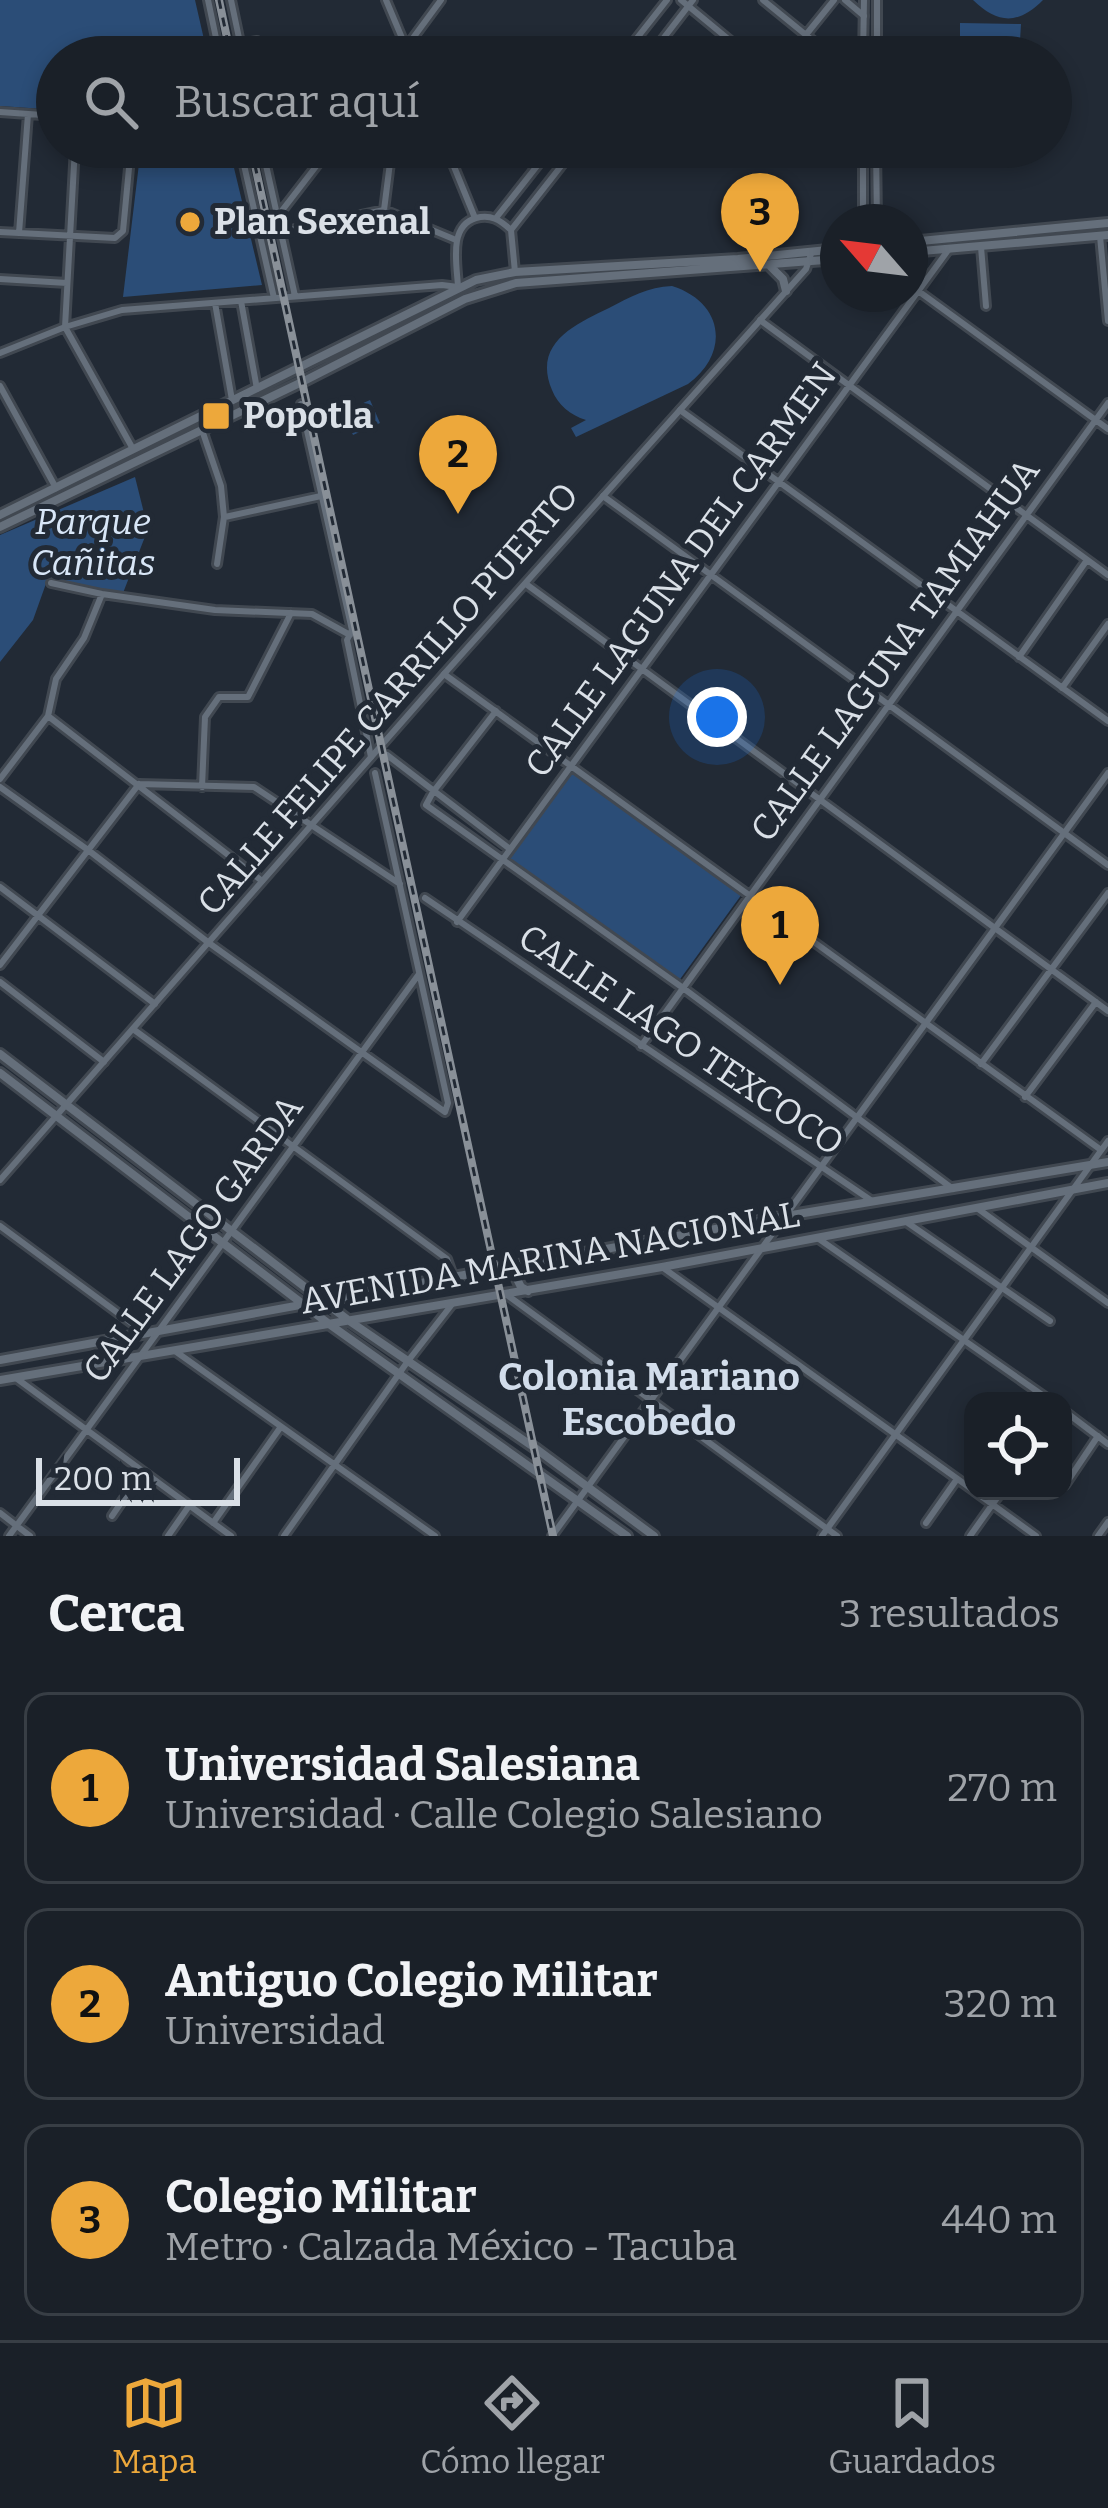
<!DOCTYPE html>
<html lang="es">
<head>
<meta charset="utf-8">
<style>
  body { margin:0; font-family:Bitter,serif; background:#272d34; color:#f1f3f6 }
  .controls { position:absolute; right:36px; bottom:36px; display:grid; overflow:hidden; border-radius:24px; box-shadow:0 6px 18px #0003 }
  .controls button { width:108px; height:108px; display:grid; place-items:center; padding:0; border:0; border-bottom:3px solid #383e45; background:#1a2028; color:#f1f3f6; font:60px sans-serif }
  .compass { position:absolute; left:820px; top:204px; width:108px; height:108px; border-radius:50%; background:#1a2028; box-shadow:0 6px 18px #0003; rotate:298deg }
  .scale { position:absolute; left:36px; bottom:30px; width:204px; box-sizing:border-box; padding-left:12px; border:6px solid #dae0e7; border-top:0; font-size:33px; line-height:42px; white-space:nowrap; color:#dae0e7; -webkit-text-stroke:9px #222a35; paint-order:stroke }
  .you { position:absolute; left:717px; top:717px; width:42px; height:42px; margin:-30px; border:9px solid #fff; border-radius:50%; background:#1a73e8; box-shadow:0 0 0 18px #1a73e833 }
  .badge { display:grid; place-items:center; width:78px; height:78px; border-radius:50%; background:#eda83b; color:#111; font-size:39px; font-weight:700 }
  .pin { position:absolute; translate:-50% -99px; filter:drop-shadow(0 3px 6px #0008) }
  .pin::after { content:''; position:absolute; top:63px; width:42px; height:36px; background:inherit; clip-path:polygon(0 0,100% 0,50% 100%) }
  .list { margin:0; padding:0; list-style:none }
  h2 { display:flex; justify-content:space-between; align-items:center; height:156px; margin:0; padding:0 48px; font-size:51px }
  h2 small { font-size:39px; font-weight:400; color:#9fa3a8 }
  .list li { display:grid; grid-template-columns:78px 1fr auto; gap:36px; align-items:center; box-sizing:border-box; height:192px; margin:0 24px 24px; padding:0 24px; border:3px solid #383e45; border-radius:24px }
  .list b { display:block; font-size:45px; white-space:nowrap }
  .list p { margin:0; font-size:39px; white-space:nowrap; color:#9fa3a8 }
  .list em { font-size:39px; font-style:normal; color:#9fa3a8 }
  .icon { flex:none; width:66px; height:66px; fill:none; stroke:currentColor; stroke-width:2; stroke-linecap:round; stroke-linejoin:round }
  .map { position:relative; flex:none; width:1108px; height:1536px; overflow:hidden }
  .search { position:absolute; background:#1a2028; box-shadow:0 6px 18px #0003; left:36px; right:36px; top:36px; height:132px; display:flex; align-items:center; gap:30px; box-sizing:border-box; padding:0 42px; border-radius:66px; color:#9fa3a8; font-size:45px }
  .sheet { height:804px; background:#1a2028 }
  nav { display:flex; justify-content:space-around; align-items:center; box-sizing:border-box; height:168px; border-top:3px solid #383e45; background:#1a2028; font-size:33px; color:#9fa3a8 }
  nav a { display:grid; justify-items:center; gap:6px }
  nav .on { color:#eda83b }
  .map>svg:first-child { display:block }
</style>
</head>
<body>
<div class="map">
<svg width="1108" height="1536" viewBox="0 0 1108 1536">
  <rect width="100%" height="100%" fill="#222a35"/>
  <path fill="#2b4d77" d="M0 0H195L208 57H57V110L0 106Z
    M973 0H1043C1018 25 998 24 973 0Z
    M960 23 1021 24 1020 41 960 40Z
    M141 147H229L262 285 123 297Z
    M672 286C723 302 731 352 688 384L576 437 571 428 586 420C570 415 558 405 552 390 532 343 576 324 609 308 630 297 648 287 672 286Z
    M370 400 380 423 353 435 343 412Z
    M135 477 148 529 123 593 48 578 33 620 0 662V535Z
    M572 770 742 894 678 982 508 857Z"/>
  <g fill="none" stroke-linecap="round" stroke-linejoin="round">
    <g stroke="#414851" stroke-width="12">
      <path id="minor" d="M208 0 220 57
        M231 0 243 57
        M386 0 410 57
        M681 0 750 57
        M763 0 833 57
        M845 0 864 16
        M240 44 257 41
        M399 57 441 0
        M404 57 406 47 423 49 433 57
        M788 57 834 0
        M0 112 57 116
        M75 147 65 327 133 449
        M240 147 274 298
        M262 147 295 296
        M446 147 475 218
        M384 210 392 147
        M277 217 331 147
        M0 232 115 238 123 231 131 147
        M281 232 384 210 456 240
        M19 233 28 114
        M1100 236 1108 321
        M981 247 986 306
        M0 279 67 283
        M910 285 1108 429
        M241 301 257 389
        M215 303 232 400
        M760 320 1108 575
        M0 353 65 327 122 310 442 285 458 287
        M0 386 56 488
        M301 404 352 630 347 640 371 757
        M680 410 1108 721
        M202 430 221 486 224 517 217 564
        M603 496 1108 865
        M225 517 321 496
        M51 583 102 594 215 610 312 614 350 635
        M526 584 1108 1011
        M1019 657 1087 560
        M444 674 1101 1150
        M1062 688 1108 624
        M496 711 433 792 426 805 683 988 953 1189
        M48 716 262 881
        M387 755 510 849
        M0 779 48 716 56 679 84 638 102 594
        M139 784 254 787 400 884
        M0 787 88 850 209 943 445 1112 448 1103 375 773
        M202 787 205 717 219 697H248L291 613
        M0 887 155 1004
        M425 898 872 1201
        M457 922 949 249
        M0 965 139 784
        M0 982 104 1062
        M133 1029 447 1259 453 1276
        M641 1046 1108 403
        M981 1064 1108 893
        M1025 1097 1096 1002
        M977 1208 1108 1303
        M905 1221 1050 1321
        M0 1226 145 1333
        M819 1239 1051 1401
        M662 1267 973 1490
        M507 1295 837 1536
        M175 1351 435 1536
        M16 1378 231 1536
        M1063 1410 1108 1444
        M1065 1485 1098 1436
        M974 1491 1036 1536
        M0 1513 30 1536
        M112 1516 142 1472
        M213 1523 280 1428
        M926 1523 957 1479
        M9 1536 419 974
        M168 1536 189 1506
        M284 1536 408 1361 453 1303
        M970 1536 1002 1491"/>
    </g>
    <g stroke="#414851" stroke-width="12">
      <path id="tertiary" d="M622 57 667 0
        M649 57 693 0
        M863 57 864 0
        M877 57V0
        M863 147V222
        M876 147 877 222
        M496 218 552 147
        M511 230 576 147
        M458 287C457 265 448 226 476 218 491 214 500 220 511 230L515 272
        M0 1180 444 674 806 269 812 251
        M552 1536 1108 773
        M822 1536 1108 1141
        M1098 1536 1108 1522"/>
    </g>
    <g stroke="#414851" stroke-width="14">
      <path id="secondary" d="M910 242 1108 223
        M910 252 1108 235
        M771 267 783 279 786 291
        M0 515 476 280 515 272 738 259 838 249
        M0 527 306 380 465 299 516 283 838 259
        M0 1054 348 1320 535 1448 654 1536
        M0 1073 329 1324 627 1536
        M523 1266 517 1279 521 1287 528 1291
        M0 1360 786 1216 1108 1162
        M0 1380 662 1267 1108 1183"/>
    </g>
    <use href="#minor" stroke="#656f7b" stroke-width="6"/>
    <use href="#tertiary" stroke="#656f7b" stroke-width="6"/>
    <use href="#secondary" stroke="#656f7b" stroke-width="8"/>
    <g stroke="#899098" stroke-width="8">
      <path id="rail" d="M219 0 231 57
        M251 147 553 1536"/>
    </g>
    <use href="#rail" stroke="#222a35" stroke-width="3" stroke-dasharray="9" stroke-linecap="butt"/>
  </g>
  <g fill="#eda83b" stroke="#222a35" stroke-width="4.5">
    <circle cx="190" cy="222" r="12"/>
    <rect x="201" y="401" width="30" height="30" rx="6"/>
  </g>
  <g text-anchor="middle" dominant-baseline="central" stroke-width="10" stroke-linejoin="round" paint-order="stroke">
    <g font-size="36" font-weight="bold" fill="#dae0e7" stroke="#222a35" text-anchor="start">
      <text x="214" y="222">Plan Sexenal</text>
      <text x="243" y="416">Popotla</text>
    </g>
    <g font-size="36" font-style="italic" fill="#d8e6f7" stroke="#222a35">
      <text x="93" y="522">Parque<tspan x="93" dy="41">Cañitas</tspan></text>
    </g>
    <g font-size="36" fill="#dae0e7" stroke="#222a35">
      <text transform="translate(681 570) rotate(-54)">CALLE LAGUNA DEL CARMEN</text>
      <text transform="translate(895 650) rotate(-54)">CALLE LAGUNA TAMIAHUA</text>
      <text transform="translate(388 699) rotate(-49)">CALLE FELIPE CARRILLO PUERTO</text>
      <text transform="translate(681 1040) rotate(34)">CALLE LAGO TEXCOCO</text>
      <text transform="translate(193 1239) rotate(-54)">CALLE LAGO GARDA</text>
      <text transform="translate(550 1258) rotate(-10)">AVENIDA MARINA NACIONAL</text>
    </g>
    <g font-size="39" font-weight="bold" fill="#d2ddeb" stroke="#222a35">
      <text x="649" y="1377">Colonia Mariano<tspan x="649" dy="45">Escobedo</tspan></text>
    </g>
  </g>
</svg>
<div class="controls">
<button><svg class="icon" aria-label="locate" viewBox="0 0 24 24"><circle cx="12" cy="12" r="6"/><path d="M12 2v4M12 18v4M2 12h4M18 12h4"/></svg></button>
</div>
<svg class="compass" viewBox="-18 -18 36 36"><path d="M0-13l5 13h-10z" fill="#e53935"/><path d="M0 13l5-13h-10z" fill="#9fa3a8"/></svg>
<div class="scale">200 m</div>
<div class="you"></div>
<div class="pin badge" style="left:780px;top:985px">1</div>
<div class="pin badge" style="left:458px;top:514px">2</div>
<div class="pin badge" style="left:760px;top:272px">3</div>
<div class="search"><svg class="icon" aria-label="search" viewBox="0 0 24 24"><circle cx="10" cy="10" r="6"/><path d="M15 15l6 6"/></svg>Buscar aquí</div>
</div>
<section class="sheet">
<h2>Cerca<small>3 resultados</small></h2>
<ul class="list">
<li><span class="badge">1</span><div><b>Universidad Salesiana</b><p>Universidad · Calle Colegio Salesiano</p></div><em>270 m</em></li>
<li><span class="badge">2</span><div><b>Antiguo Colegio Militar</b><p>Universidad</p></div><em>320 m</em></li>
<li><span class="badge">3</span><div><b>Colegio Militar</b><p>Metro · Calzada México - Tacuba</p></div><em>440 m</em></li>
</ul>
</section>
<nav>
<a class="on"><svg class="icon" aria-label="map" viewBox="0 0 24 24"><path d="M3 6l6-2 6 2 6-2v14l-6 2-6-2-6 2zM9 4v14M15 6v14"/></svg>Mapa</a>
<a><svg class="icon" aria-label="directions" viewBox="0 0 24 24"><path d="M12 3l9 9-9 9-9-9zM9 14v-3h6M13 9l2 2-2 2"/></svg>Cómo llegar</a>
<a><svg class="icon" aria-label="saved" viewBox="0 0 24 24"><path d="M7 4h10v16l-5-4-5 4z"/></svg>Guardados</a>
</nav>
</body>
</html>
